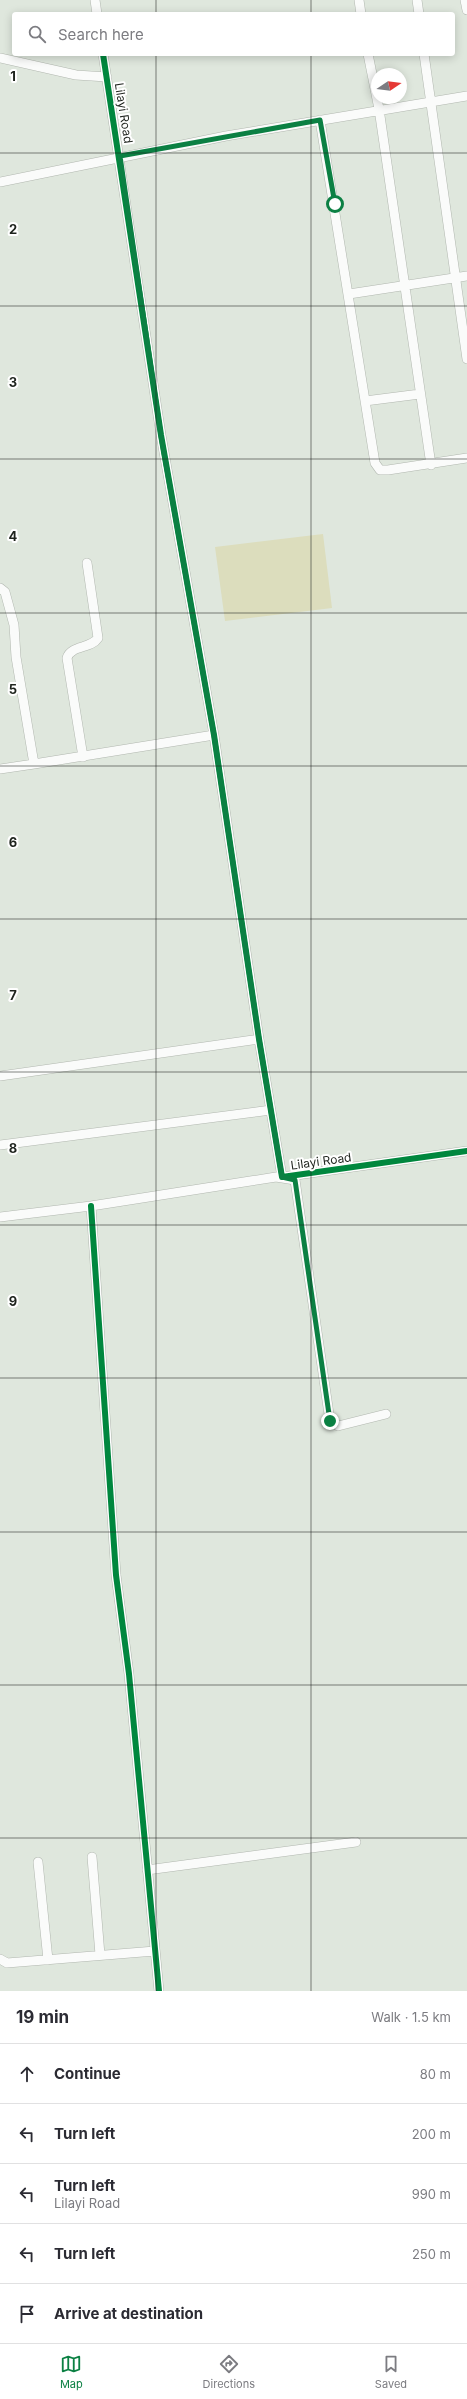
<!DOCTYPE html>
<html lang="en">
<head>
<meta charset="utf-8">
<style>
  body { margin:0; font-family:Inter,sans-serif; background:#f2f2f3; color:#2b2b33 }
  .compass { position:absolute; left:371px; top:68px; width:36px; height:36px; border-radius:50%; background:#fff; box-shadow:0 2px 10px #0003; rotate:77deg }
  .stop { position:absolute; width:12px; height:12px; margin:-9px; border:3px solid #0b8043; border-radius:50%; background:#fff }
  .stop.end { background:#0b8043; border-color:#fff; box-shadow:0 1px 4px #0008 }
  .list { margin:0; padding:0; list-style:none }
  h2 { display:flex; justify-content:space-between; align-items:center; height:52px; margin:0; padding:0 16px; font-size:17px }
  h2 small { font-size:13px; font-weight:400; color:#7c7c81 }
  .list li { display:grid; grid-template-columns:26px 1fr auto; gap:12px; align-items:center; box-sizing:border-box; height:60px; padding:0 16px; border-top:1px solid #e1e1e2 }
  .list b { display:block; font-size:15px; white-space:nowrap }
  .list p { margin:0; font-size:13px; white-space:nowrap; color:#7c7c81 }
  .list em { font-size:13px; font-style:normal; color:#7c7c81 }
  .icon { flex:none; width:22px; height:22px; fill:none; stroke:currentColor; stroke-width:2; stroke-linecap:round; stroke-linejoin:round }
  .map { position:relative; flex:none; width:467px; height:1991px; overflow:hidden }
  .search { position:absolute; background:#fff; box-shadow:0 2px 10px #0003; left:12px; right:12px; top:12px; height:44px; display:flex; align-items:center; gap:10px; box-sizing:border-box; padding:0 14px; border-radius:4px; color:#7c7c81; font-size:15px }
  .sheet { height:352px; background:#fff }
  nav { display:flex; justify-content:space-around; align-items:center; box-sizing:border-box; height:56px; border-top:1px solid #e1e1e2; background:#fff; font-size:11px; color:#7c7c81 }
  nav a { display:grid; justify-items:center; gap:2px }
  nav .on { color:#0b8043 }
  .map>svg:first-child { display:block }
</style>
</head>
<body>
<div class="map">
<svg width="467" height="1991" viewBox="0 0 467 1991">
  <rect width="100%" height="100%" fill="#dfe7dd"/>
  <path fill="#dcddbd" d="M323 534 332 608 225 621 215 547Z"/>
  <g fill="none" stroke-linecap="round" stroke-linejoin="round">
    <g stroke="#b1b7af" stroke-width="10">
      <path id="minor" d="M95 0 97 14
        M359 0 361 14
        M417 0 419 14
        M465 0 467 10
        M103 54 161 435 214 735 259 1039 282 1177 467 1151
        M368 54 379 109 431 465
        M424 54 467 359
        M0 58 76 75 107 77
        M320 120 375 463 380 470H388L467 458
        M0 182 226 136 467 96
        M349 294 467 276
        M365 401 420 394
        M0 588 5 592 14 625 16 657 34 764 0 769
        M83 757 67 658C71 645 91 649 98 638L87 563
        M34 764 214 735
        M0 1076 259 1039
        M0 1145 271 1110
        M91 1206 116 1575 129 1674 159 1991
        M0 1217 91 1206 276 1177 295 1180 330 1421 338 1426 386 1414
        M92 1857 100 1955
        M38 1862 48 1960
        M147 1870 356 1842
        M0 1959 7 1963 155 1951"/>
    </g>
    <use href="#minor" stroke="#fafbfa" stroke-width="9"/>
    <g stroke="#fff" stroke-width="8">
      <path id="cycleway" d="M103 54 161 435 214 735 259 1039 282 1177 467 1151
        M91 1206 116 1575 129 1674 159 1991"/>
    </g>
    <use href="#cycleway" stroke="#00873e" stroke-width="6"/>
  </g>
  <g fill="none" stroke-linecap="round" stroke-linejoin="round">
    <path stroke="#0b8043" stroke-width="5" d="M330 1421 295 1180 282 1177 259 1039 214 735 161 436 120 156 320 120 335 204"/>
  </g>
  <path fill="none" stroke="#1e231d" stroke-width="1" stroke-opacity="0.55" d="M156 0V14M311 0V14M156 54V1991M311 54V1991M0 153H467M0 306H467M0 459H467M0 613H467M0 766H467M0 919H467M0 1072H467M0 1225H467M0 1378H467M0 1532H467M0 1685H467M0 1838H467"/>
  <g text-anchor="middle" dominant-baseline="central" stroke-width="4" stroke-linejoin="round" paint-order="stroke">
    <g font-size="12" fill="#1e231d" stroke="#fff">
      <text transform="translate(124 113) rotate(81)">Lilayi Road</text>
      <text transform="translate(321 1161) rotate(-8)">Lilayi Road</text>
    </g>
  </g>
  <g font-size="13" text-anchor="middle" font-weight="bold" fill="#1e231d" stroke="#fff" stroke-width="4" stroke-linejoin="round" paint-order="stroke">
    <text x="13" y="81">1</text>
    <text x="13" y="234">2</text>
    <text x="13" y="387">3</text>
    <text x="13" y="541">4</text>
    <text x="13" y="694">5</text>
    <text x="13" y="847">6</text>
    <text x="13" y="1000">7</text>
    <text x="13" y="1153">8</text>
    <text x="13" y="1306">9</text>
  </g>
</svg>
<svg class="compass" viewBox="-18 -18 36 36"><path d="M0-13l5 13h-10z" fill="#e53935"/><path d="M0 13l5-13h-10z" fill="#7c7c81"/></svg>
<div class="stop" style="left:335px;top:204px"></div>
<div class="stop end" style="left:330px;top:1421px"></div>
<div class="search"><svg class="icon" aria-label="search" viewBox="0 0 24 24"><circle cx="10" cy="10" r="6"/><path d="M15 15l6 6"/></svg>Search here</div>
</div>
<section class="sheet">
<h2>19 min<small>Walk · 1.5 km</small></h2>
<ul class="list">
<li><svg class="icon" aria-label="ahead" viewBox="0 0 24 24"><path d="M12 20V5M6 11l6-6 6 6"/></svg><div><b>Continue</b></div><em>80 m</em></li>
<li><svg class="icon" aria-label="left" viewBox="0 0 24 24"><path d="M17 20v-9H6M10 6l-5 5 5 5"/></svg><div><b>Turn left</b></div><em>200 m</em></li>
<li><svg class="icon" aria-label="left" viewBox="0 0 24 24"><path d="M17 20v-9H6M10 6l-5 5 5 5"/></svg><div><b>Turn left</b><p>Lilayi Road</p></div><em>990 m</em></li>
<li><svg class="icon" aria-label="left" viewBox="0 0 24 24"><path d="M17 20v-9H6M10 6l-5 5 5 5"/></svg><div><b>Turn left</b></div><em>250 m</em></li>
<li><svg class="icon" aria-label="arrive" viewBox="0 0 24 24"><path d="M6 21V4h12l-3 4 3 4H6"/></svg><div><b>Arrive at destination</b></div></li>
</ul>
</section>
<nav>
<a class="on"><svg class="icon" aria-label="map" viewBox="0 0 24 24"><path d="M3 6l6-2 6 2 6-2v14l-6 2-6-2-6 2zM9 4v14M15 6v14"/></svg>Map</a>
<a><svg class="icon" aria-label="directions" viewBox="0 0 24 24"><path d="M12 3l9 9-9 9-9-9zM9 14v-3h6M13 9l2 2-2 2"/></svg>Directions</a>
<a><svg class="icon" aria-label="saved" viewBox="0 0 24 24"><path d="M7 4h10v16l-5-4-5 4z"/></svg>Saved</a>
</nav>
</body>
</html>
